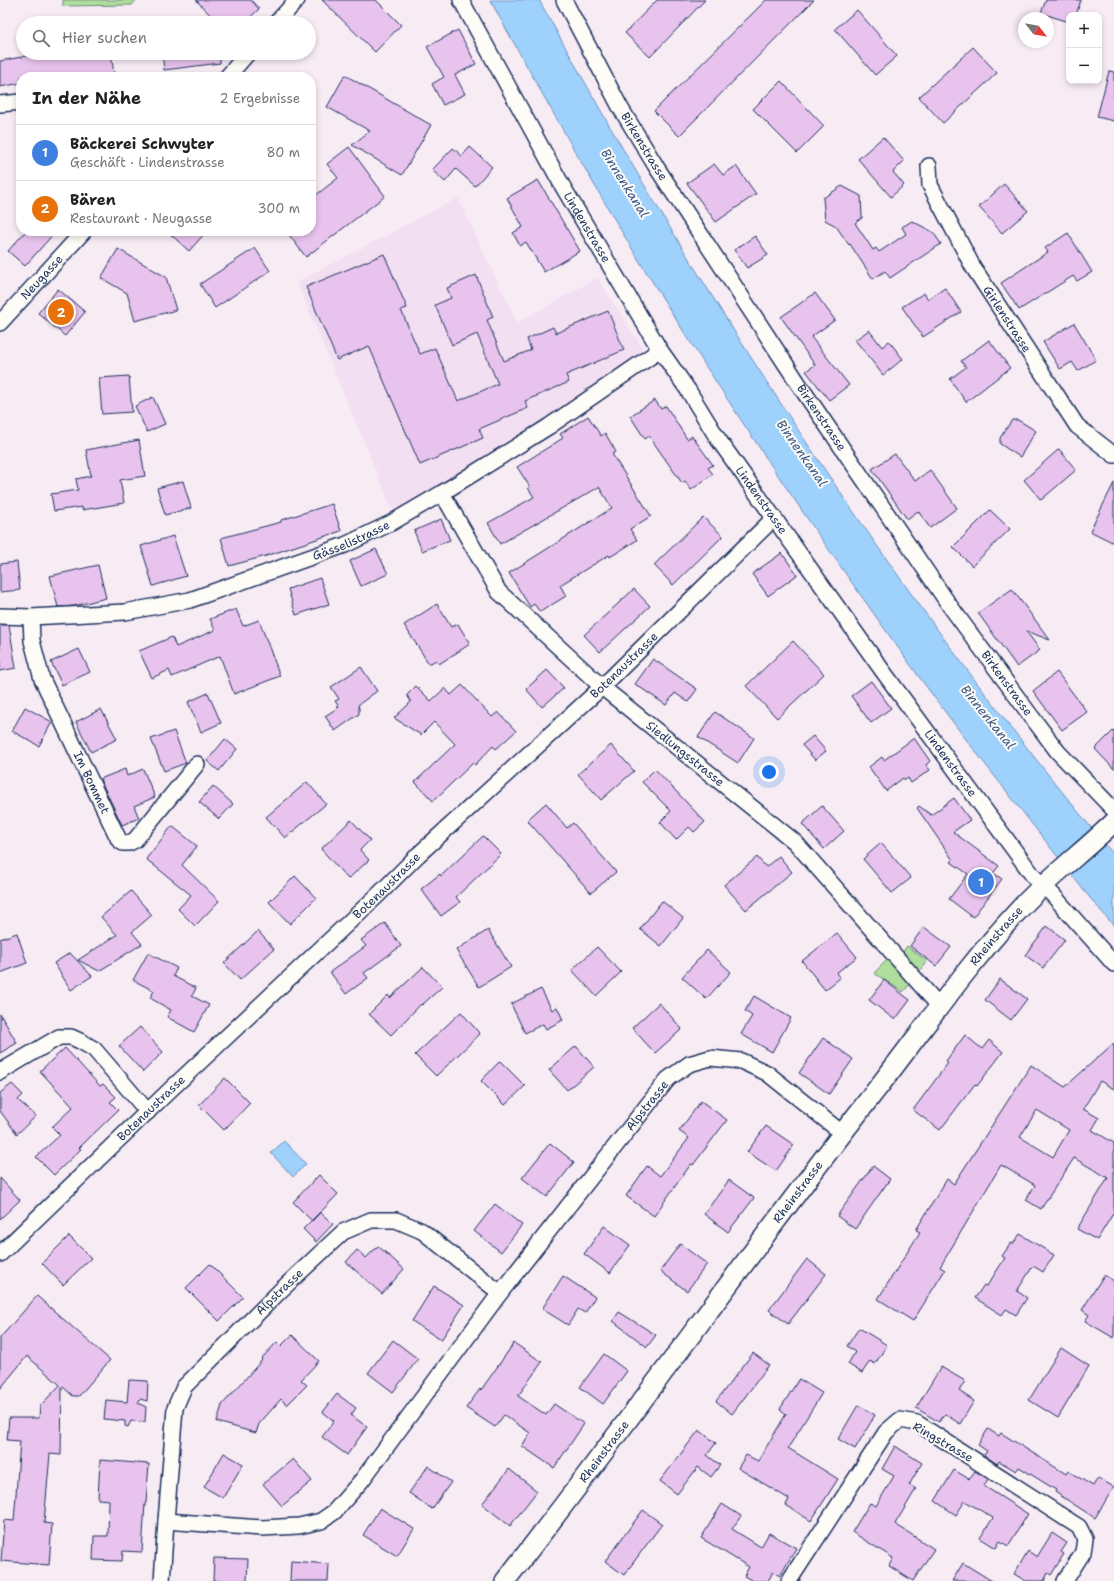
<!DOCTYPE html>
<html lang="de">
<head>
<meta charset="utf-8">
<style>
  body { margin:0; font-family:"Shantell Sans",sans-serif; background:#f2f2f2; color:#222 }
  .controls { position:absolute; right:12px; top:12px; display:grid; overflow:hidden; border-radius:8px; box-shadow:0 2px 6px #0003 }
  .controls button { width:36px; height:36px; display:grid; place-items:center; padding:0; border:0; border-bottom:1px solid #e0e0e0; background:#fff; color:#222; font:20px sans-serif }
  .compass { position:absolute; left:1018px; top:12px; width:36px; height:36px; border-radius:50%; background:#fff; box-shadow:0 2px 6px #0003; rotate:121deg }
  .you { position:absolute; left:769px; top:772px; width:14px; height:14px; margin:-10px; border:3px solid #fff; border-radius:50%; background:#1a73e8; box-shadow:0 0 0 6px #1a73e833 }
  .badge { display:grid; place-items:center; width:26px; height:26px; border-radius:50%; background:#111827; color:#fff; font-size:13px; font-weight:700 }
  .pin { position:absolute; translate:-50% -50%; border:2px solid #fff; box-shadow:0 1px 4px #0006 }
  .list { margin:0; padding:0; list-style:none }
  h2 { display:flex; justify-content:space-between; align-items:center; height:52px; margin:0; padding:0 16px; font-size:17px }
  h2 small { font-size:13px; font-weight:400; color:#767676 }
  .list li { display:grid; grid-template-columns:26px 1fr auto; gap:12px; align-items:center; box-sizing:border-box; height:56px; padding:0 16px; border-top:1px solid #e0e0e0 }
  .list b { display:block; font-size:15px; white-space:nowrap }
  .list p { margin:0; font-size:13px; white-space:nowrap; color:#767676 }
  .list em { font-size:13px; font-style:normal; color:#767676 }
  .icon { flex:none; width:22px; height:22px; fill:none; stroke:currentColor; stroke-width:2; stroke-linecap:round; stroke-linejoin:round }
  .map { position:relative; flex:none; width:1114px; height:1581px; overflow:hidden }
  .search { position:absolute; background:#fff; box-shadow:0 2px 6px #0003; left:16px; top:16px; width:300px; height:44px; display:flex; align-items:center; gap:10px; box-sizing:border-box; padding:0 14px; border-radius:22px; color:#767676; font-size:15px }
  .panel { position:absolute; background:#fff; box-shadow:0 2px 6px #0003; left:16px; top:72px; width:300px; height:164px; border-radius:16px }
  .map>svg:first-child { display:block }
</style>
</head>
<body>
<div class="map">
<svg width="1114" height="1581" viewBox="0 0 1114 1581">
  <rect width="100%" height="100%" fill="#f7ebf4"/>
  <filter id="ink" filterUnits="userSpaceOnUse"><feTurbulence type="fractalNoise" baseFrequency=".025" numOctaves="2"/><feDisplacementMap in="SourceGraphic" scale="8" xChannelSelector="R" yChannelSelector="G"/><feConvolveMatrix kernelMatrix="1 2 1 2 8 2 1 2 1" color-interpolation-filters="sRGB"/></filter>
  <g filter="url(#ink)">
    <path fill="#f2dff2" d="M458 198 517 323 597 278 646 353 526 435 394 513 297 282Z"/>
    <path fill="#b0de9c" stroke="#66867d" d="M63 0H136L132 5 63 6Z
      M907 946 927 961 918 973 902 953Z
      M888 959 910 984 903 992 874 973Z"/>
    <path fill="#9ed2fc" stroke="#6a91bd" d="M490 0H539C563 42 586 85 610 127 759 382 924 629 1114 855V926L1085 892C1029 819 971 748 917 674 820 540 727 403 640 262 588 176 539 88 490 0Z
      M284 1141 306 1164 293 1177 271 1153Z"/>
    <path fill="#e8c3ed" stroke="#1b2f5e" fill-rule="evenodd" d="M196 0H251L259 9 244 23H218Z
      M322 0H376L401 25 375 52Z
      M657 0H705L650 57 625 33Z
      M766 0H814L679 136 654 111Z
      M1046 0H1081L1076 15H1069V22L1041 13Z
      M857 10 897 56 875 75 835 29Z
      M458 30 476 64 455 75 465 94 443 105 432 84 444 77 427 47Z
      M973 47 997 73 943 123 919 97Z
      M43 53H111L114 74 92 77H21V83L0 87V61Z
      M162 53H220V63L164 70Z
      M1109 71 1114 72V121L1097 117Z
      M345 75 431 125 402 175 352 145 370 131 327 107Z
      M781 81 824 126 797 153 753 109Z
      M883 137 904 161 893 172 904 185 891 197 858 159Z
      M349 147 385 196 306 257 286 231H311V199L338 178 327 164Z
      M470 147 492 167 475 186 456 169 445 182 432 170 453 148 462 156Z
      M714 164 723 175 736 166 756 194 716 222 687 183Z
      M538 180 580 251 544 272 526 242 520 246 513 233 523 227 507 198Z
      M1004 184 1028 211 1002 233 979 207Z
      M842 186 861 196 862 218 855 223 873 250 876 248 879 252 906 234 902 227 912 221 933 232 941 244 890 278 885 271 873 279 850 244 849 245 836 226 825 220 823 198Z
      M26 231H56L25 266 8 251Z
      M167 231H207L189 251Z
      M1068 233 1092 272 1077 281 1073 276 1019 310 1001 283 1048 252 1045 248Z
      M755 236 768 255 747 268 734 250Z
      M255 248 270 271 215 308 200 284Z
      M118 249 166 277 176 310 135 321 127 293 101 278Z
      M384 254 407 308 401 310 420 354 435 348 458 401 498 384 477 334 452 345 435 305 451 298 447 288 476 275 493 317 487 320 504 361 531 350 527 339 553 327 556 333 608 311 624 350 566 375 569 382 525 401 528 408 479 429 483 438 420 465 369 346 337 360 306 287Z
      M945 288 961 312 923 337 902 307 924 293 928 299Z
      M58 289 85 312 65 336 38 313Z
      M815 293 835 320 811 337 849 385 829 400 806 371 815 365 781 317Z
      M1074 323 1096 360 1078 371 1072 362 1060 369 1043 342Z
      M869 330 882 347 889 341 903 359 883 375 855 340Z
      M989 340 1010 368 966 402 950 379 966 367 961 361Z
      M129 376 132 412 102 414 99 378Z
      M153 397 165 424 147 432 135 406Z
      M655 400 661 409 666 406 687 439 692 436 713 465 708 468 713 474 691 490 685 481 682 483 649 436 645 439 630 416Z
      M588 416 601 436 605 433 616 452 612 454 651 516 630 529 637 540 610 557 609 555 560 585 566 596 540 612 534 604 530 607 509 573 612 508 599 487 500 544 488 523 534 497 528 488 530 487 517 467 563 438 560 434Z
      M1012 420H1018L1036 431 1020 457 1000 444V438Z
      M139 440 145 476 120 480 124 503 82 510V507L54 511 51 494 78 490 76 479 91 476 86 450Z
      M1059 449 1076 470 1041 500 1024 480Z
      M895 454 915 481 930 470 957 508 930 528 918 511 907 519 872 469Z
      M183 481 191 508 165 515 157 488Z
      M1114 483V543L1090 531Z
      M332 504 341 531 266 556 229 566 221 538 281 522V520Z
      M990 510 1010 529 972 566 953 547Z
      M703 517 723 536 673 585 654 565Z
      M441 519 450 540 422 551 414 531Z
      M173 536 186 576 153 586 141 546Z
      M376 549 388 574 361 586 350 561Z
      M782 553 797 575 768 596 752 574Z
      M17 562 20 590 0 592V564Z
      M98 565 106 598 74 606 58 607 50 576Z
      M320 578 329 604 296 615 288 589Z
      M634 589 650 606 600 652 584 635Z
      M1012 589 1050 640 1026 631 1040 650 1017 667 978 613Z
      M437 604 451 627 458 624 470 644 439 664 436 660 429 664 404 625Z
      M236 609 243 626 259 620 280 676 234 694 220 656 172 677 169 670 152 678 139 651 172 637 176 647 215 630 210 619Z
      M0 625H9L16 668 0 671Z
      M793 641 824 674 777 718 746 686Z
      M79 649 90 672 62 685 51 662Z
      M653 659 697 689 688 702 675 693 666 705 635 684Z
      M361 667 377 691 358 705 359 708V714L335 731 325 716 339 707 335 701 339 699 331 687Z
      M547 670 564 688 542 707 526 689Z
      M1057 672 1087 712 1062 730 1033 691Z
      M871 681 891 708 871 723 851 696Z
      M462 685 492 717 498 712 516 731 496 749 493 746 475 765 473 763 433 801 415 782 455 744 434 722 421 735 394 718 411 702 407 695 416 686 431 701 445 688 451 695Z
      M208 693 221 723 201 732 188 702Z
      M25 707 52 722 39 746 12 731Z
      M101 709 117 739 91 752 76 722Z
      M715 712 754 738 738 763 698 737Z
      M1114 730V769L1095 749Z
      M174 731 186 763 164 771 151 739Z
      M813 736 826 751 815 760 802 745Z
      M914 738 930 761 926 765 930 770 911 783 908 778 905 780 903 778 886 791 869 767 882 757 884 760Z
      M225 739 237 749 219 771 207 761Z
      M611 745 634 771 601 800 578 774Z
      M125 769 127 776 143 769 155 797 134 806 139 818 122 825 100 779Z
      M655 769 705 822 694 832 689 827 676 840 660 822 671 811 642 782Z
      M307 782 326 804 285 838 266 817Z
      M213 786 233 804 219 819 199 802Z
      M954 798 970 820 953 832 999 866 993 873 1002 879 973 917 949 899 968 874 951 862 953 860 917 808 919 806 931 815Z
      M546 803 567 828 573 823 616 872 591 893 527 820Z
      M822 806 844 831 824 849 802 824Z
      M351 820 370 840 360 850 369 860 348 879 321 849Z
      M172 826 197 846 182 865 219 901 195 926 178 909 191 895 146 859Z
      M483 836 501 854 456 897 460 902 441 916 421 889 440 874 441 876Z
      M881 843 911 878 892 893 863 859Z
      M779 856 792 872 746 910 724 885 757 857 766 867Z
      M295 876 316 898 290 924 269 902Z
      M131 891 152 915 132 932 142 944 99 971 78 960 117 935 101 917Z
      M662 901 683 918 661 946 640 929Z
      M385 923 401 946 364 973 368 978 346 994 330 972 366 946 361 940Z
      M1047 926 1065 940 1043 968 1025 955Z
      M924 927 951 947 936 966 910 946Z
      M488 930 511 967 479 987 456 950Z
      M258 931 274 949 240 980 224 963Z
      M17 933 27 963 0 973V939Z
      M837 933 857 957 836 973 840 978 825 990 802 961Z
      M597 947 621 972 596 996 572 970Z
      M707 950 731 972 706 999 682 977Z
      M70 953 92 976 71 990 54 963Z
      M148 953 177 968 173 976 196 988 192 996 209 1005 194 1032 167 1017 171 1010 150 998 154 991 133 980Z
      M423 967 442 987 422 1005 421 1004 391 1035 369 1014 388 995 390 998Z
      M1000 979 1027 999 1011 1020 985 1000Z
      M884 980 910 1000 895 1020 869 1000Z
      M541 989 552 1010 557 1007 563 1020 546 1029 543 1024 525 1033 511 1004Z
      M754 996 791 1018 772 1052 741 1034 752 1016 745 1011Z
      M659 1003 682 1029 655 1053 632 1028Z
      M461 1012 480 1034 436 1076 415 1055Z
      M0 1014 17 1043 0 1053Z
      M140 1027 163 1052 143 1072 119 1046Z
      M965 1035 982 1049 989 1040 1003 1052 977 1086 975 1084 940 1130 913 1110 948 1063 946 1061Z
      M823 1038 853 1059 829 1094 799 1073Z
      M1114 1043V1089L1100 1081 1083 1109 1099 1118 1092 1130 1114 1143V1212L1097 1240 1077 1229 1108 1178 1074 1158 1041 1209 1026 1200 1035 1185 1001 1165 940 1267 945 1270 913 1321 878 1299 920 1232 916 1230 947 1179 954 1184 1031 1065 1065 1087ZM1037 1110 1069 1130 1053 1157 1020 1137Z
      M576 1046 594 1067 567 1090 549 1070Z
      M65 1048 100 1086 103 1084 116 1097 110 1102 118 1110 79 1148 81 1149 54 1175 36 1157 60 1135 52 1127 73 1107 40 1071Z
      M500 1061 525 1086 505 1105 481 1081Z
      M225 1078 250 1103 224 1130 199 1105Z
      M12 1084 23 1095 18 1100 36 1116 17 1134 0 1111V1093Z
      M701 1101 727 1120 693 1165 691 1164 654 1216 626 1196 647 1166 660 1176 689 1138 679 1131Z
      M766 1126 794 1145 776 1171 747 1152Z
      M550 1143 574 1162 547 1197 522 1178Z
      M873 1166 890 1179 855 1229 837 1216Z
      M319 1175 338 1194 312 1221 293 1202Z
      M0 1178 20 1200 0 1219Z
      M729 1180 754 1198 728 1232 704 1214Z
      M495 1204 522 1225 501 1252 474 1231Z
      M320 1212 333 1224 316 1242 303 1229Z
      M604 1226 630 1245 610 1273 584 1254Z
      M1020 1234 1054 1255 1043 1272 1033 1266 1017 1291 1027 1298 1016 1315 1006 1309 1002 1315 975 1298 984 1285 987 1286 1005 1258 1002 1256 1011 1243 1013 1244Z
      M69 1236 91 1258 63 1285 42 1263Z
      M680 1244 707 1264 687 1291 660 1271Z
      M378 1246 404 1269 382 1294 346 1262 357 1250 366 1258Z
      M807 1259 826 1274 788 1324 769 1310Z
      M210 1264 243 1297 219 1321 186 1288Z
      M1104 1275 1114 1281V1338L1085 1321 1089 1315 1082 1310Z
      M563 1276 595 1297 585 1313 578 1309 568 1325 542 1309Z
      M434 1286 464 1305 441 1340 412 1321Z
      M37 1296 110 1360 79 1396H73L62 1386 61 1455 50 1454 44 1523 52 1524 49 1565 1 1561 4 1520 14 1521 20 1441 7 1440 9 1418H39L40 1406 60 1385 27 1356 0 1389V1338Z
      M619 1312 656 1335 647 1347 613 1321Z
      M859 1328 887 1345 875 1364 870 1361 862 1373 848 1364 855 1352 847 1346Z
      M292 1335 319 1361 301 1380 307 1385 287 1405 281 1399 259 1424 256 1433 217 1422 222 1405 262 1360 261 1359 277 1342 281 1346Z
      M393 1340 418 1359 393 1392 368 1373Z
      M514 1343 542 1362 518 1396 546 1415 554 1404 584 1424 554 1468 522 1446 530 1433 504 1415 495 1427 466 1408 480 1389 481 1390Z
      M1061 1348 1089 1366 1058 1418 1029 1400Z
      M753 1353 769 1365 732 1414 716 1401Z
      M604 1354 627 1371 603 1404 580 1387Z
      M941 1367 965 1381 959 1391 974 1401 960 1424 945 1414 939 1422 916 1408Z
      M799 1379 822 1393 788 1448 838 1479 811 1521 786 1505 789 1499 738 1468 746 1455 758 1461 786 1414 780 1409Z
      M129 1380 148 1381 147 1401 140 1399 138 1403 146 1407 145 1422 131 1421 128 1427 125 1426V1421L104 1419 106 1400 127 1402Z
      M337 1394 356 1408 351 1415 367 1427 347 1455 322 1437 334 1421 323 1412Z
      M858 1405 875 1415 855 1449 838 1439Z
      M988 1429 999 1436 1001 1433 1066 1474 1068 1471 1093 1486 1098 1478 1114 1487 1095 1518 1055 1492 1056 1490 1019 1467 1016 1471 999 1461 997 1464 984 1455 987 1451 978 1445Z
      M699 1430 716 1443 707 1455 720 1465 711 1477 698 1467 677 1494 660 1481Z
      M895 1446 922 1463 909 1485 916 1489 895 1524 934 1549 913 1581 889 1566 893 1558 852 1532 870 1503 876 1506 894 1476 882 1469Z
      M224 1453 243 1464 223 1498 204 1487Z
      M293 1459 312 1481 282 1506 263 1484Z
      M100 1460 149 1464 146 1503H145L142 1552 123 1551 122 1561 93 1560 94 1536H108L109 1500 98 1499Z
      M428 1466 451 1482 432 1509 409 1493Z
      M509 1469 537 1491 510 1526 482 1504Z
      M954 1470 969 1479 975 1471 988 1479 984 1486 1028 1514 1008 1546 1000 1541 996 1548 980 1538 993 1518 965 1501 956 1515 935 1501Z
      M722 1504 741 1516 732 1529 761 1547 769 1533 796 1548 780 1576 773 1572 768 1581H753L744 1576 749 1567 701 1538Z
      M380 1508 414 1529 397 1556 363 1535Z
      M643 1510 662 1524 624 1575 605 1561Z
      M1052 1533 1067 1543 1061 1552 1064 1554 1051 1575 1048 1573 1044 1581H1026L1014 1574 1028 1551 1037 1557Z
      M214 1558 248 1559 247 1581H213Z
      M291 1561 329 1564 328 1581H290Z
      M963 1563 992 1581H952Z"/>
    <g fill="none" stroke-linecap="round" stroke-linejoin="round">
      <g stroke="#1b2f5e" stroke-width="18">
        <g id="minor">
          <path id="s1" d="M461 0 563 187 660 350 688 390 718 439 882 670 1034 877 1052 894 1114 964"/>
          <path id="s2" d="M564 0 620 107 657 168 806 395 950 606 1028 712 1058 752 1114 810"/>
          <path d="M276 23 297 0"/>
          <path d="M227 77 248 53"/>
          <path d="M0 104 21 102"/>
          <path id="s3" d="M929 166 930 185 973 267 1077 426 1114 455"/>
          <path id="s4" d="M0 323 84 231"/>
          <path id="s5" d="M442 493 499 592 602 687 795 842 940 1007"/>
          <path id="s6" d="M0 616 31 617 125 612 190 600 345 545 391 523 442 493 548 427 660 350"/>
          <path id="s7" d="M31 617 32 641 42 679 119 840 123 843H129L135 840 197 764"/>
          <path d="M0 1072 59 1037H71L80 1041 94 1049 148 1112"/>
          <path id="s8" d="M0 1254 171 1089 379 894 418 855 602 687 774 518"/>
          <path id="s9" d="M166 1521 175 1408 184 1387 280 1291 343 1232 371 1220H396L422 1231 500 1293"/>
          <path id="s10" d="M162 1581 166 1521 262 1528 299 1526 321 1521 334 1512 362 1480 500 1293 668 1079 689 1064 710 1058 741 1061 767 1073 842 1133"/>
          <path d="M789 1581 886 1432 900 1420 917 1423 1079 1527 1085 1539 1083 1552 1065 1581"/>
        </g>
      </g>
      <g stroke="#1b2f5e" stroke-width="22">
        <g id="tertiary">
          <path id="s11" d="M505 1581C633 1418 752 1248 880 1085 925 1027 967 966 1017 912 1046 879 1082 853 1114 822"/>
        </g>
      </g>
      <use href="#minor" stroke="#fdfcf7" stroke-width="15"/>
      <use href="#tertiary" stroke="#fdfcf7" stroke-width="19"/>
    </g>
  </g>
  <g text-anchor="middle" dominant-baseline="central" stroke-width="4" stroke-linejoin="round" paint-order="stroke">
    <g font-size="12" fill="#1b2f5e" stroke="#fdfcf7">
      <text stroke="none"><textPath href="#s2" startOffset="167">Birkenstrasse</textPath></text>
      <text stroke="none"><textPath href="#s1" startOffset="260">Lindenstrasse</textPath></text>
      <text stroke="none"><textPath href="#s4" startOffset="62">Neugasse</textPath></text>
      <text stroke="none"><textPath href="#s3" startOffset="174">Girlenstrasse</textPath></text>
      <text stroke="none"><textPath href="#s2" startOffset="491">Birkenstrasse</textPath></text>
      <text stroke="none"><textPath href="#s1" startOffset="584">Lindenstrasse</textPath></text>
      <text stroke="none"><textPath href="#s6" startOffset="363">Gässelistrasse</textPath></text>
      <text stroke="none"><textPath href="#s8" startOffset="858">Botenaustrasse</textPath></text>
      <text stroke="none"><textPath href="#s2" startOffset="815">Birkenstrasse</textPath></text>
      <text stroke="none"><textPath href="#s5" startOffset="361">Siedlungsstrasse</textPath></text>
      <text stroke="none"><textPath href="#s1" startOffset="908">Lindenstrasse</textPath></text>
      <text stroke="none"><textPath href="#s7" startOffset="178">Im Bommet</textPath></text>
      <text stroke="none"><textPath href="#s8" startOffset="534">Botenaustrasse</textPath></text>
      <text stroke="none"><textPath href="#s11" startOffset="811">Rheinstrasse</textPath></text>
      <text stroke="none"><textPath href="#s10" startOffset="745">Alpstrasse</textPath></text>
      <text stroke="none"><textPath href="#s8" startOffset="210">Botenaustrasse</textPath></text>
      <text stroke="none"><textPath href="#s11" startOffset="487">Rheinstrasse</textPath></text>
      <text stroke="none"><textPath href="#s9" startOffset="271">Alpstrasse</textPath></text>
      <text transform="translate(943 1442) rotate(30)">Ringstrasse</text>
      <text stroke="none"><textPath href="#s11" startOffset="163">Rheinstrasse</textPath></text>
    </g>
    <g font-size="13" font-style="italic" fill="#3c5886" stroke="#fdfcf7">
      <text transform="translate(625 183) rotate(58)">Binnenkanal</text>
      <text transform="translate(802 453) rotate(55)">Binnenkanal</text>
      <text transform="translate(988 717) rotate(51)">Binnenkanal</text>
    </g>
  </g>
</svg>
<div class="controls">
<button>+</button>
<button>−</button>
</div>
<svg class="compass" viewBox="-18 -18 36 36"><path d="M0-13l5 13h-10z" fill="#e53935"/><path d="M0 13l5-13h-10z" fill="#767676"/></svg>
<div class="you"></div>
<div class="pin badge" style="left:981px;top:882px;background:#3f7fe0">1</div>
<div class="pin badge" style="left:61px;top:312px;background:#e8710a">2</div>
<div class="search"><svg class="icon" aria-label="search" viewBox="0 0 24 24"><circle cx="10" cy="10" r="6"/><path d="M15 15l6 6"/></svg>Hier suchen</div>
<section class="panel">
<h2>In der Nähe<small>2 Ergebnisse</small></h2>
<ul class="list">
<li><span class="badge" style="background:#3f7fe0">1</span><div><b>Bäckerei Schwyter</b><p>Geschäft · Lindenstrasse</p></div><em>80 m</em></li>
<li><span class="badge" style="background:#e8710a">2</span><div><b>Bären</b><p>Restaurant · Neugasse</p></div><em>300 m</em></li>
</ul>
</section>
</div>
</body>
</html>
